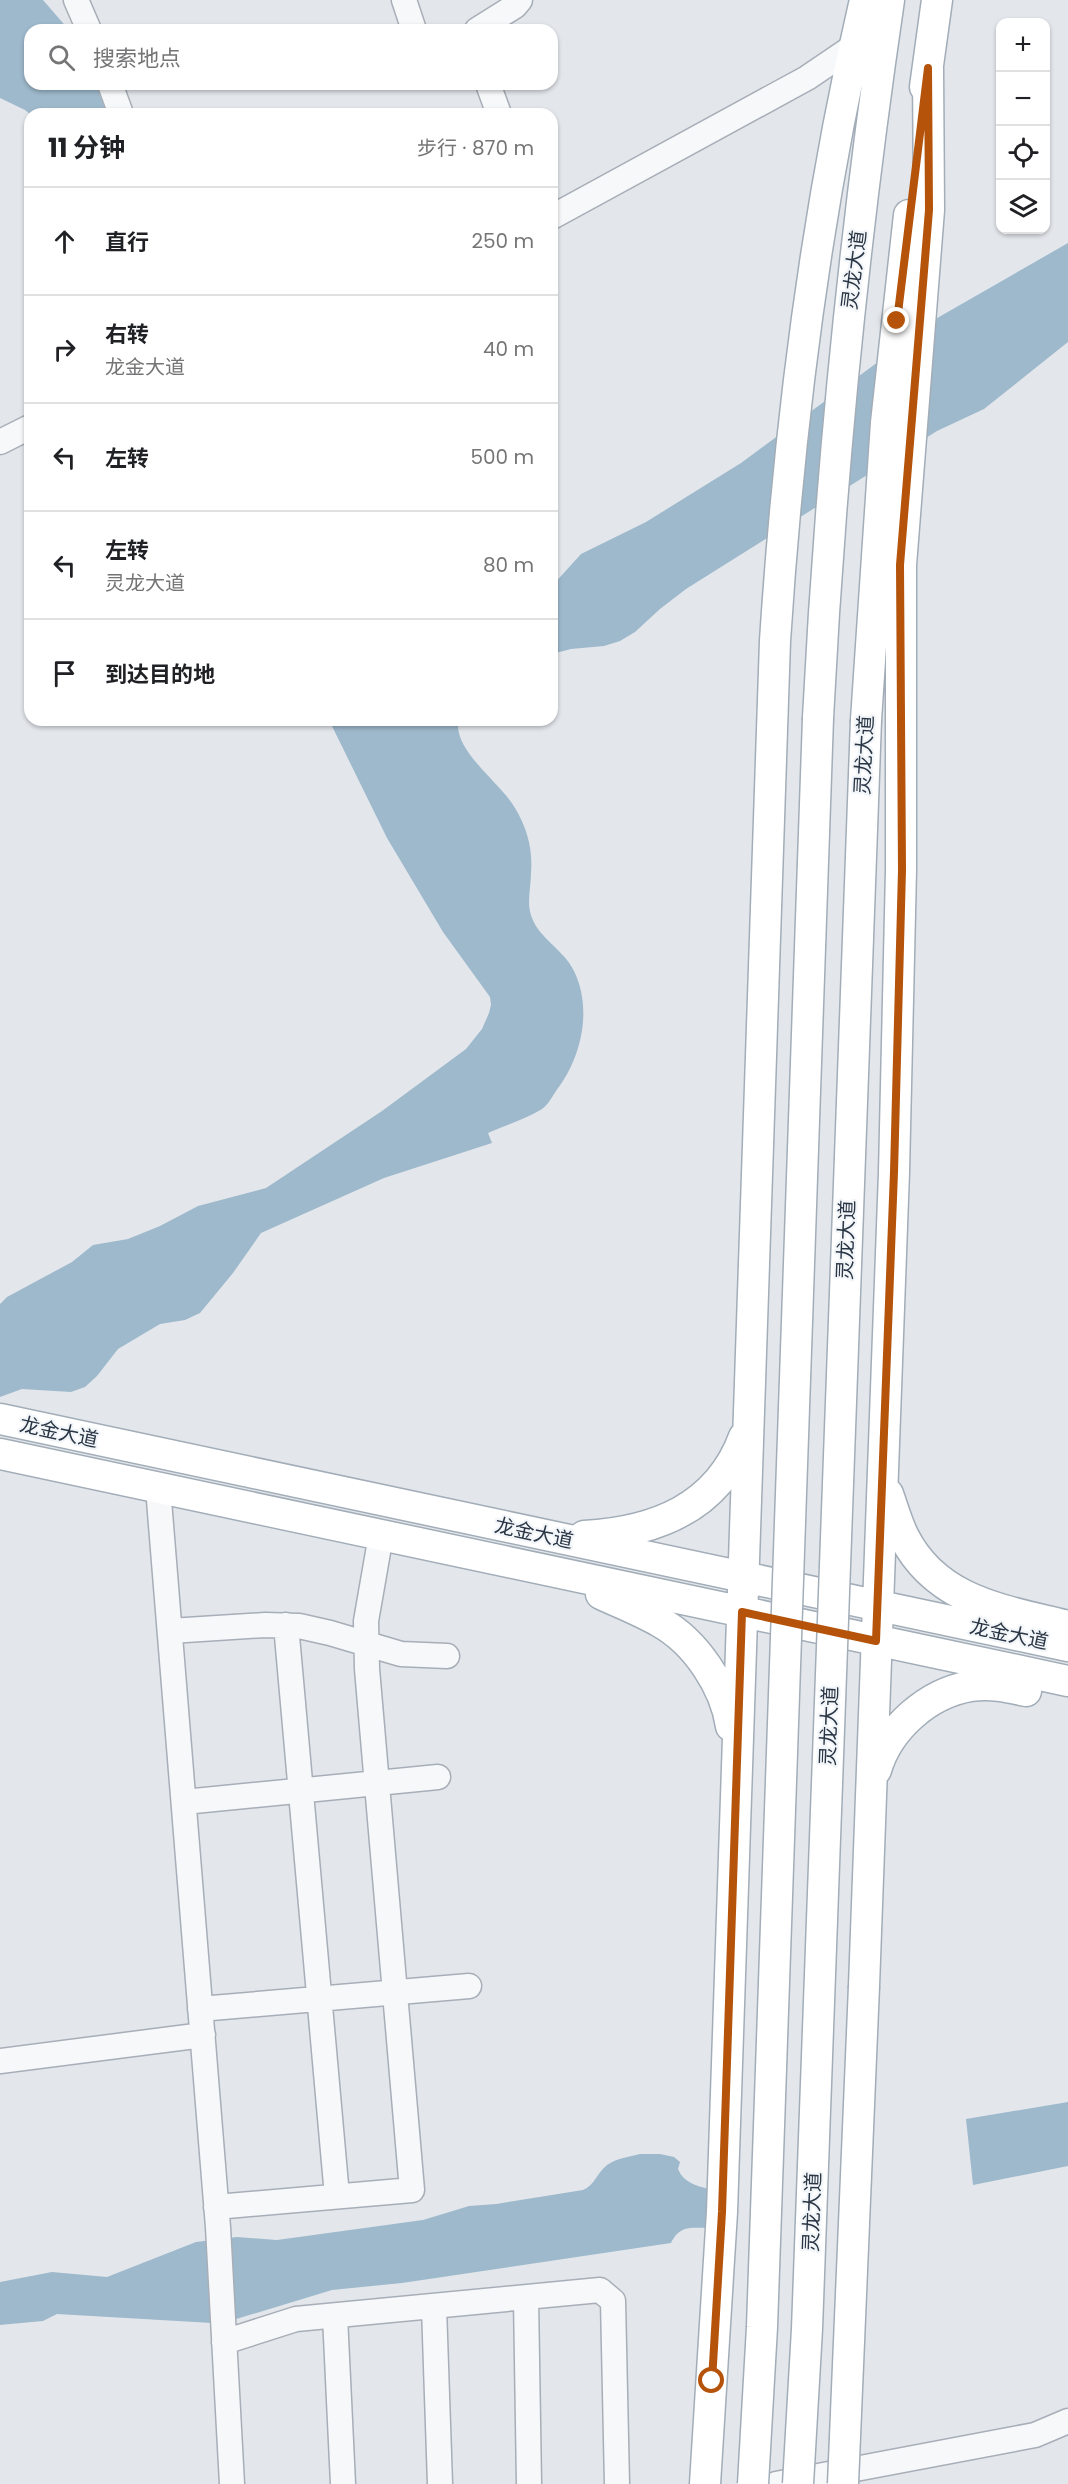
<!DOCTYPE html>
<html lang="zh">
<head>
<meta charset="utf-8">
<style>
  body { margin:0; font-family:Poppins,"Noto Sans SC",sans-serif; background:#f2f2f2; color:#202124 }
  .controls { position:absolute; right:18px; top:18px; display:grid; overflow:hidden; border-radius:12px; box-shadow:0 2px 4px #0004 }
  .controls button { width:54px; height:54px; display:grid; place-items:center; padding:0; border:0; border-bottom:2px solid #e0e0e0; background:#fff; color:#202124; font:30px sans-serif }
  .stop { position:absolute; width:18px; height:18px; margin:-14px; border:4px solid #b45309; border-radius:50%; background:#fff }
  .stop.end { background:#b45309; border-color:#fff; box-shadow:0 2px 6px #0008 }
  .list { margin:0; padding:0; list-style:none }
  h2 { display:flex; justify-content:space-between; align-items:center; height:78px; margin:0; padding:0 24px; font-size:26px }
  h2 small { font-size:20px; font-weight:400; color:#757577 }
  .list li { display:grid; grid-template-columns:39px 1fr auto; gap:18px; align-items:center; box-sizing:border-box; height:108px; padding:0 24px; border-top:2px solid #e0e0e0 }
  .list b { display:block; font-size:22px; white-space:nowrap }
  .list p { margin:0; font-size:20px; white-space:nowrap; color:#757577 }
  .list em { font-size:20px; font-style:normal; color:#757577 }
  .icon { flex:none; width:33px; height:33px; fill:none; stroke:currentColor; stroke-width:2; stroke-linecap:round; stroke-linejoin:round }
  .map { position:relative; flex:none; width:1068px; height:2484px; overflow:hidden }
  .search { position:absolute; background:#fff; box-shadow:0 2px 4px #0004; left:24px; top:24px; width:534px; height:66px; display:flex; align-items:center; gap:15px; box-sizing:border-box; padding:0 21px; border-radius:18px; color:#757577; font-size:22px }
  .panel { position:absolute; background:#fff; box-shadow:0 2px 4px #0004; left:24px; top:108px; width:534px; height:618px; border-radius:18px }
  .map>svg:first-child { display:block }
</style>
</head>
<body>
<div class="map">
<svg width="1068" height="2484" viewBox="0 0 1068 2484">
  <rect width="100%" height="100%" fill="#e3e7ec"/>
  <path fill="#9eb9cc" d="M0 0H43L69 30H30V84H96L107 114H30L25 110 0 98Z
    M1068 243V342L984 409 937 431 686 589 660 609 635 632 620 641 604 646 571 649 552 654V586L581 554 646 522 741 463 939 317Z
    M329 720H462L458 723C456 753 500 782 515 808 527 828 533 849 531 873 531 888 526 904 532 918 540 939 564 950 574 971 593 1010 581 1059 556 1091 552 1097 548 1105 542 1109 526 1119 505 1125 488 1133L492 1143 384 1178 261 1233 233 1273 200 1313 185 1320 160 1324 118 1349 97 1376 85 1387 71 1392 22 1389 0 1397V1304L7 1297 72 1262 93 1245 128 1239 160 1226 198 1206 266 1188 382 1111 466 1049 482 1029 489 1013 491 1005 490 997 443 932 387 838Z
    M1068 2102V2166L973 2185 966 2119Z
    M640 2154H660L674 2157 680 2162 678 2169C683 2182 696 2186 709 2189L708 2228C691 2228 680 2225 671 2243L402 2283 332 2290 233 2320 212 2323 57 2314 43 2321 0 2325V2282L52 2272 107 2277 196 2242 237 2237 277 2240 379 2226 423 2220 469 2206 496 2204 583 2190C594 2186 597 2173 607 2165 617 2158 629 2157 640 2154Z"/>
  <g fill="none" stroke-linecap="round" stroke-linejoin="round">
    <g stroke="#a8aeb7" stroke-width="27">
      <path id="minor" d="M76 0 89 30
        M404 0 414 30
        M477 30 515 6 520 0
        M110 84 121 114
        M488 84 499 114
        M552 217 807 78 863 40
        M0 442 30 427
        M158 1488 218 2227 232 2484
        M286 1625 337 2196
        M170 1631 265 1625 299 1626 330 1633 401 1654 447 1656
        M184 1802 438 1777
        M200 2009 469 1986
        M0 2061 203 2035
        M216 2207 412 2190 367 1669 366 1621 381 1535
        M526 2298 529 2484
        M434 2307 440 2484
        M335 2316 343 2484
        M224 2342 296 2319 600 2290 613 2301 617 2484
        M776 2484 1035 2435 1068 2421"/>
    </g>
    <g stroke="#a2adb8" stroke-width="33">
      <path id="major" d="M925 87 937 0
        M818 718C830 478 854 238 889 0
        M866 720 886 423 909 215
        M0 1419 1068 1646
        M0 1454 1068 1681
        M888 1494C893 1508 897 1523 904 1537 937 1602 1004 1610 1068 1626
        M584 1536C655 1532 718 1508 744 1437
        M601 1594C620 1603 641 1611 660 1622 696 1642 725 1686 731 1726
        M876 1770C888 1728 928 1693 971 1686 990 1683 1008 1687 1026 1691
        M864 1986 894 1172 901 870V565L929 210 928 68
        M705 2484 722 2212 775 641C789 425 816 210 865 0"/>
    </g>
    <use href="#minor" stroke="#f6f8fa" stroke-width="24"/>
    <use href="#major" stroke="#fff" stroke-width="30"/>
    <g stroke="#a2adb8" stroke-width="33" stroke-linecap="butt">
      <path id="major-bridge" d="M753 2484 762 2327 818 718
        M798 2484 807 2329 866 720
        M843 2484 864 1986"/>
    </g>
    <use href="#major-bridge" stroke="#fff" stroke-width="30"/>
  </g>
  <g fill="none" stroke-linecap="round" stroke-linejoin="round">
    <path stroke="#b45309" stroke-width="8" d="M712 2381 722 2212 742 1612 876 1641 894 1172 902 870 900 565 929 210 928 68 897 321"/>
  </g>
  <g text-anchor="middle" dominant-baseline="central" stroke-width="4.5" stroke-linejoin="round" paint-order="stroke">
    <g font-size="20" fill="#2a3645" stroke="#f3f6f9">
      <text transform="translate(854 270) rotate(-83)">灵龙大道</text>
      <text transform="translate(864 755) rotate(-87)">灵龙大道</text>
      <text transform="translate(846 1240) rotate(-88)">灵龙大道</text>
      <text transform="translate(59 1432) rotate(12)">龙金大道</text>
      <text transform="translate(534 1533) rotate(12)">龙金大道</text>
      <text transform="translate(1009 1634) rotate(12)">龙金大道</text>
      <text transform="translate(829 1726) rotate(-88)">灵龙大道</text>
      <text transform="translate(812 2212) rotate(-88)">灵龙大道</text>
    </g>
  </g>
</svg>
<div class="controls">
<button>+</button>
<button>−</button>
<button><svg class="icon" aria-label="locate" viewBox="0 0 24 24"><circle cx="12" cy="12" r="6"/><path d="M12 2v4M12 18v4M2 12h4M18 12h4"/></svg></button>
<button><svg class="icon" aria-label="layers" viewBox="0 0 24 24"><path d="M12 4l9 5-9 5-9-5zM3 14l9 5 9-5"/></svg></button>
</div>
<div class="stop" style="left:712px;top:2381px"></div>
<div class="stop end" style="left:897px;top:321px"></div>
<div class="search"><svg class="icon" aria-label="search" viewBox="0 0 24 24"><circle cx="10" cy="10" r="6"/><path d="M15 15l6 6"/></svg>搜索地点</div>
<section class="panel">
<h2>11 分钟<small>步行 · 870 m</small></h2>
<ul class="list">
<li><svg class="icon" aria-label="ahead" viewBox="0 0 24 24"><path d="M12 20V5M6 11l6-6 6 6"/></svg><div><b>直行</b></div><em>250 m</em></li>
<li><svg class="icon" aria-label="right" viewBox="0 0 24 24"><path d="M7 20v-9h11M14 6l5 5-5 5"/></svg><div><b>右转</b><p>龙金大道</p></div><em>40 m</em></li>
<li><svg class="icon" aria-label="left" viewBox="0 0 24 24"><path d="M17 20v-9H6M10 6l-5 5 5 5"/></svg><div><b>左转</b></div><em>500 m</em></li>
<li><svg class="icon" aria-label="left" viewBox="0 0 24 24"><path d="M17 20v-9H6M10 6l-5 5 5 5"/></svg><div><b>左转</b><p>灵龙大道</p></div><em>80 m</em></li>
<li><svg class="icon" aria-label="arrive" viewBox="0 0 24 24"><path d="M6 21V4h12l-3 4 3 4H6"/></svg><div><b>到达目的地</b></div></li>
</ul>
</section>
</div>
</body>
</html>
